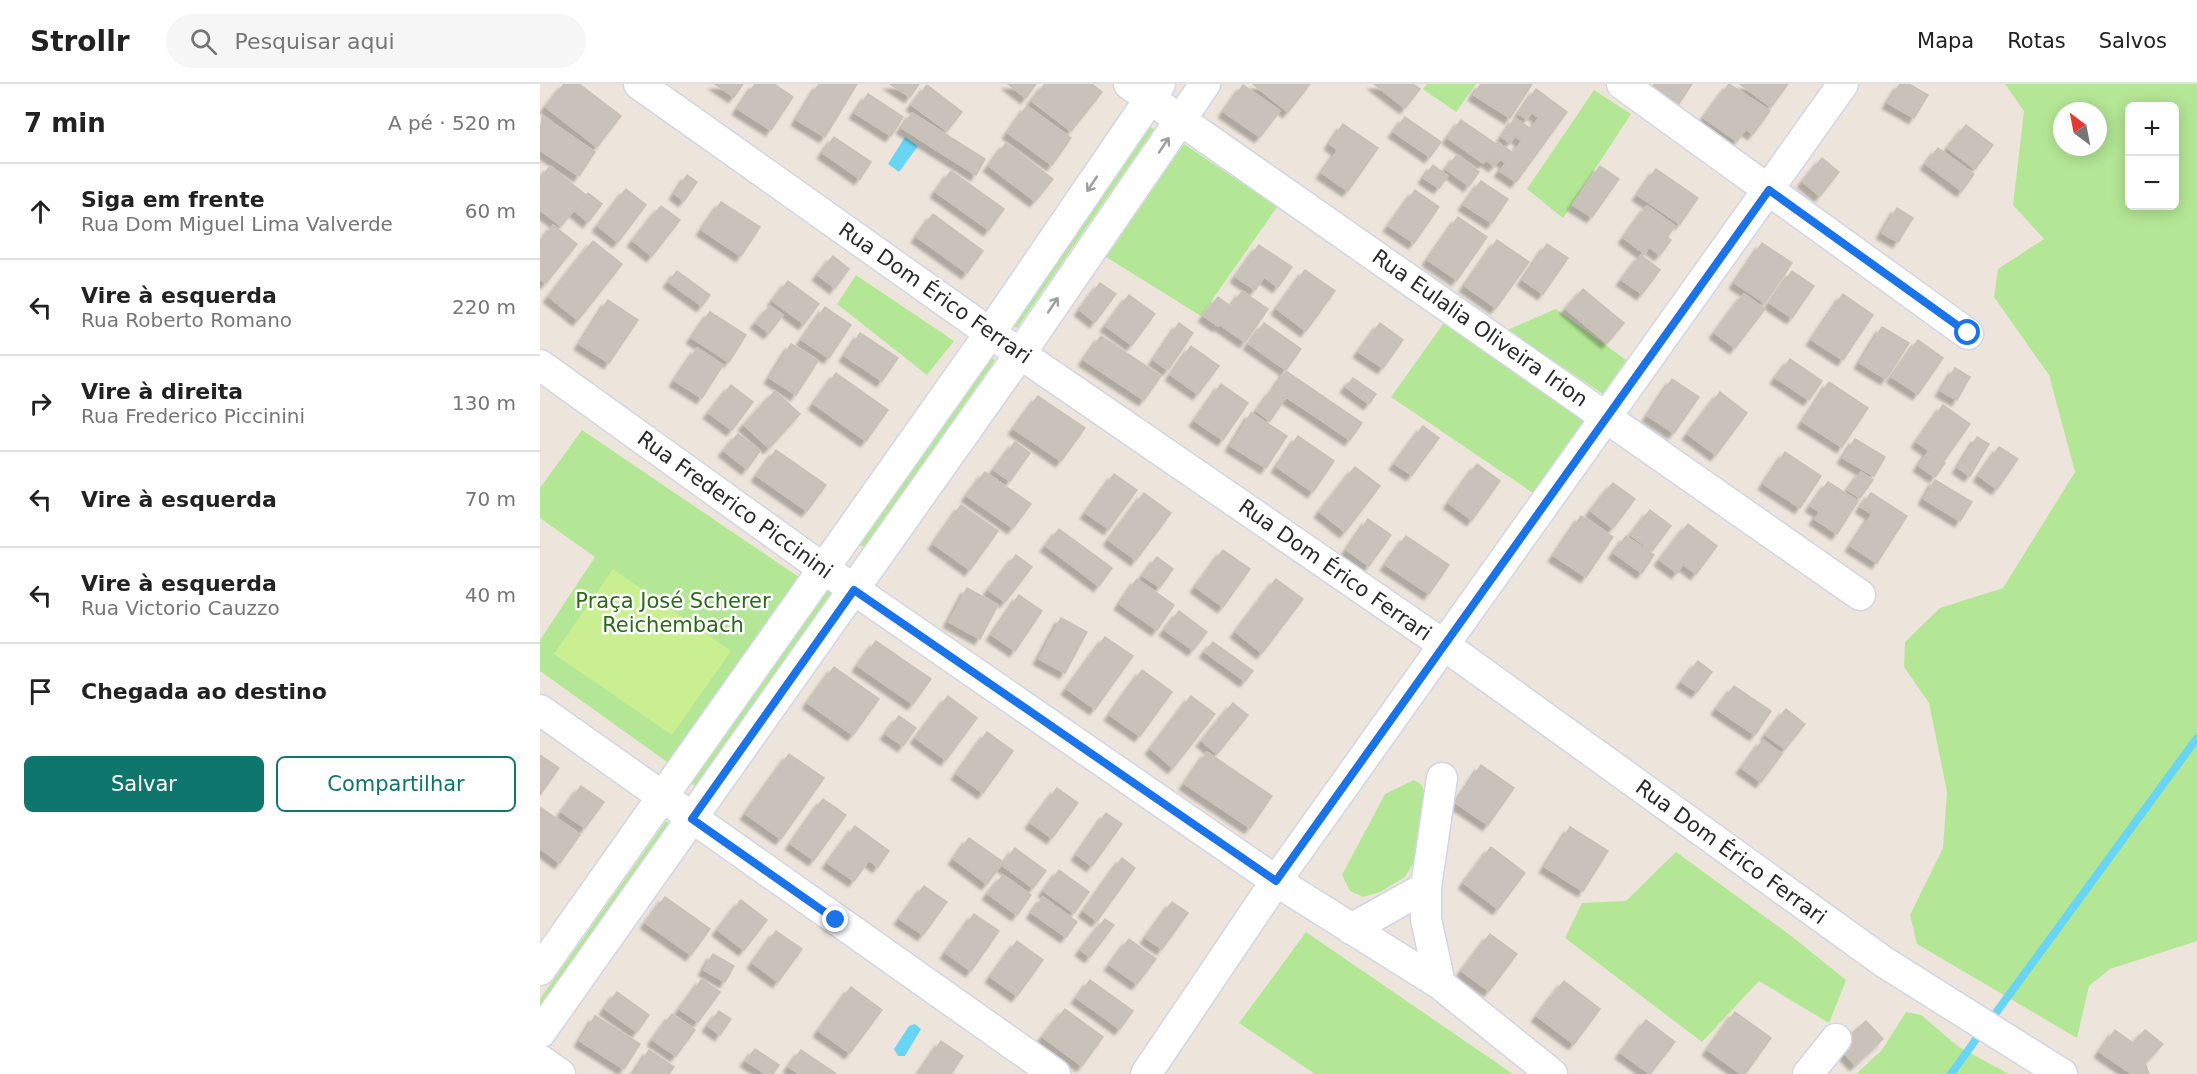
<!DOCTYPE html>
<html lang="pt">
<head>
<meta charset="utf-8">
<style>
  body { margin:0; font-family:"DejaVu Sans",sans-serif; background:#f6f6f6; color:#222 }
  .controls { position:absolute; right:18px; top:18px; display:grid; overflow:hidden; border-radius:9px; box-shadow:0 3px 15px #0003 }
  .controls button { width:54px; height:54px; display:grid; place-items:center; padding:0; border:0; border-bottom:2px solid #e0e0e0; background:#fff; color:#222; font:30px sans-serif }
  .compass { position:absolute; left:1513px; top:18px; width:54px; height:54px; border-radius:50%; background:#fff; box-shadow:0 3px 15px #0003; rotate:328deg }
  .stop { position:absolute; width:18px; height:18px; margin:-14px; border:4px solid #1a73e8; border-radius:50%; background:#fff }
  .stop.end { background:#1a73e8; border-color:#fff; box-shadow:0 2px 6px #0008 }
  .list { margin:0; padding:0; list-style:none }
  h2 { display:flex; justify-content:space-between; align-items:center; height:78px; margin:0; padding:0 24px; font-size:26px }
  h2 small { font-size:20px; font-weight:400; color:#767676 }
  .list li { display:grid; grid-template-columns:39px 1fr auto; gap:18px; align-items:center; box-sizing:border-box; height:96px; padding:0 24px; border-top:2px solid #e0e0e0 }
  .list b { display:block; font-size:22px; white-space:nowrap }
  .list p { margin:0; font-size:20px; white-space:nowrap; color:#767676 }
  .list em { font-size:20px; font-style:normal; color:#767676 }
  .actions { display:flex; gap:12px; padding:18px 24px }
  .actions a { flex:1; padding:14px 0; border:2px solid #0f766e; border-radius:9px; text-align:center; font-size:21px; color:#0f766e }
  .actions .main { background:#0f766e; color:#fff }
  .icon { flex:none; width:33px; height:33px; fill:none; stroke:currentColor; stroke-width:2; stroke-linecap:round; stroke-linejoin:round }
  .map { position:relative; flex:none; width:1657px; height:990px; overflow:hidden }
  header { display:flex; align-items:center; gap:36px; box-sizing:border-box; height:84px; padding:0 30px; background:#fff; border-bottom:2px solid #e0e0e0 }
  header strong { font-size:28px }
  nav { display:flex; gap:33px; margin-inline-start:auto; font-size:21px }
  .search { width:420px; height:54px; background:#f6f6f6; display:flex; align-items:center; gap:15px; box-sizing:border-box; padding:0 21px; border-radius:33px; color:#767676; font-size:22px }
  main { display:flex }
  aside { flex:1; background:#fff }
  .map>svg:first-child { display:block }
</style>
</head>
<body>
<header>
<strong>Strollr</strong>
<div class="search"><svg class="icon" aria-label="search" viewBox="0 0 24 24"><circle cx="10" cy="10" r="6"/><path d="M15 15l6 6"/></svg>Pesquisar aqui</div>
<nav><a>Mapa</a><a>Rotas</a><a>Salvos</a></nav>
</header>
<main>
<aside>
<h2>7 min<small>A pé · 520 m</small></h2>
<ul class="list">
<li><svg class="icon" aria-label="ahead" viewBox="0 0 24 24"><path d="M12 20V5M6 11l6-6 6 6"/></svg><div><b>Siga em frente</b><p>Rua Dom Miguel Lima Valverde</p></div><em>60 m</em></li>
<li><svg class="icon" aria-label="left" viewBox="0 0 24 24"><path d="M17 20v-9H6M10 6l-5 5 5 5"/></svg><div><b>Vire à esquerda</b><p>Rua Roberto Romano</p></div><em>220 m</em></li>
<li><svg class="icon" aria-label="right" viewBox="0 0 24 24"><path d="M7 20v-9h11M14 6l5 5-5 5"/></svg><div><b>Vire à direita</b><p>Rua Frederico Piccinini</p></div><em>130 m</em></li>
<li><svg class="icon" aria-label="left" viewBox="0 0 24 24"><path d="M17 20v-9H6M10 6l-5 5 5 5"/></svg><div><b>Vire à esquerda</b></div><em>70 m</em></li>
<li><svg class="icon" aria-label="left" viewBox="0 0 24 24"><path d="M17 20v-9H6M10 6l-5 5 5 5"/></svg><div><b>Vire à esquerda</b><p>Rua Victorio Cauzzo</p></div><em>40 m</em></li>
<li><svg class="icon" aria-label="arrive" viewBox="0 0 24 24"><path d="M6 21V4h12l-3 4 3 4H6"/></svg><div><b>Chegada ao destino</b></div></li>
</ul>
<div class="actions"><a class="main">Salvar</a><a>Compartilhar</a></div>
</aside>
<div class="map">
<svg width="1657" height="990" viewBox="0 0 1657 990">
  <defs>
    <filter id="shadow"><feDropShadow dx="-5.5" dy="5.5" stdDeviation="1.5" flood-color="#0004"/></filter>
  </defs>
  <rect width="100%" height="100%" fill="#ede5db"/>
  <path fill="#b4e795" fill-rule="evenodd" d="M887 0H936L916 28 883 5Z
    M1465 0H1657V857L1570 885 1549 902 1537 954 1377 860 1370 831 1403 764 1407 708 1389 619 1364 583 1365 558 1400 524 1463 504 1535 388 1509 291 1454 213 1458 185 1504 155 1473 121 1484 27ZM1590 22H1634V122H1590ZM1522 27H1558V63H1522Z
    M1054 6 1091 30 1023 134 987 105Z
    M605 40 614 45 477 244 468 239Z
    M644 60 737 123 661 232 566 173Z
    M316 191 414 257 387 291 297 220Z
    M1016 225 1086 276 1063 310 967 246Z
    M906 236 1046 337 996 411 851 313Z
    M447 271 455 276 325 463 318 461Z
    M42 346 269 500 141 688 0 587V556L55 473 0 434V404Z
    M284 503 296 508 160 705 151 700Z
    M874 696 882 701 888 724 877 773 865 793 840 808 823 813 810 807 802 791 845 710Z
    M126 737 131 741 0 927V915Z
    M1136 768 1250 851 1306 896 1289 939 1219 897 1162 958 1025 854 1042 819 1086 817Z
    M766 848 973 990H775L699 939Z
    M1366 928 1381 931 1419 963 1469 990H1316L1342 966Z"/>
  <path fill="#caef90" d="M73 485 191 567 132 651 14 570Z"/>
  <path fill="#69d5f5" d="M365 53 378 62 359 88 348 80Z
    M375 940 381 945 365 972H358L354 965 369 942Z"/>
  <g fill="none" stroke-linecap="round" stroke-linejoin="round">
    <path stroke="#69d5f5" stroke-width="8" d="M1450 937 1657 654
      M1411 990 1442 947"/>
  </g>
  <path fill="#c8c2bb" stroke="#c9c1b5" stroke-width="1.5" filter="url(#shadow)" d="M24 0H39L81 32 57 63 6 23Z
    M175 0H203L194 13Z
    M215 0H234L253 13 231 46 198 25Z
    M279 0H317L285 53 257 36Z
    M350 0H379L370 13Z
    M468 0H496L486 14Z
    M505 0H552L562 8 531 47 492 17Z
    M713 0H770L748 28Z
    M834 0H873L880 5 865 24Z
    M941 0H992L970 34 934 11Z
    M1115 0H1152L1138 21 1112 3Z
    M1189 0 1230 27 1213 50 1206 45 1197 57 1164 34Z
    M1200 0H1248L1231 23Z
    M1360 0H1369L1388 11 1374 34 1348 19Z
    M387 1 422 28 407 47 372 21Z
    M703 1 740 27 720 53 684 28Z
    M996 5 1027 28 976 98 960 87 966 79 960 75 954 82 946 76 958 58 973 69 982 57 975 52 970 59 962 53 975 34 991 45 999 34 992 28 987 35 979 30Z
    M328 10 363 33 351 52 315 29Z
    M487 22 531 54 512 81 468 49Z
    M372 29 445 75 436 91 362 44Z
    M2 32 55 68 39 92 0 66Z
    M865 33 901 58 890 73 854 48Z
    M921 36 956 60 943 79 908 54Z
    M803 40 838 64 808 107 782 89 798 66 790 60Z
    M1426 41 1453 61 1435 85 1408 64Z
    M294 53 331 78 320 95 283 69Z
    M466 59 513 95 495 117 449 82Z
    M1398 64 1434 90 1422 107 1386 80Z
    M917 71 939 88 929 102 906 85Z
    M1282 74 1299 88 1280 112 1263 98Z
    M893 81 908 92 899 104 884 94Z
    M10 82 46 111 21 142 0 126V95Z
    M1060 82 1079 95 1052 133 1033 121Z
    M1116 85 1158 114 1140 140 1098 111Z
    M411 87 464 125 449 146 396 108Z
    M147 91 157 98 144 117 135 110Z
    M941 97 968 115 952 139 924 121Z
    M86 105 106 121 78 158 58 142Z
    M875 106 899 123 874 159 849 142Z
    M48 109 62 120 48 138 34 126Z
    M181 118 220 143 201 172 162 146Z
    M121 122 140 136 112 172 93 157Z
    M1107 122 1135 142 1127 153 1131 156 1120 171 1109 163 1105 170 1084 154Z
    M1357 124 1373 134 1358 158 1342 149Z
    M393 130 443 167 427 189 377 153Z
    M918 133 947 153 917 196 888 176Z
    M13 141 37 160 6 199 0 195V159Z
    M957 156 989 178 956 224 925 202Z
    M53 157 82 180 38 236 9 213Z
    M1222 159 1252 179 1225 219 1195 199Z
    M1007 160 1028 174 1003 210 983 196Z
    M719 161 752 183 738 203 724 193 715 206 696 193Z
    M1101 171 1120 186 1102 210 1082 196Z
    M293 172 309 185 295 204 278 191Z
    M765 186 795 207 766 247 737 225Z
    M137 187 170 211 162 222 129 198Z
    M1252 187 1274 202 1252 234 1230 219Z
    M248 197 279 220 264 240 233 217Z
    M560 199 576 210 555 238 540 226Z
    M1043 205 1084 239 1067 259 1026 225Z
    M702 207 728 225 705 258 679 240Z
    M1204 210 1225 225 1195 264 1175 249Z
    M1303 210 1333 231 1303 276 1272 256Z
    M589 211 615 230 592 261 566 242Z
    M678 213 690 222 678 242 664 232Z
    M68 216 98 236 69 279 40 260Z
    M230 222 243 231 229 249 216 239Z
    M285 223 311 241 289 274 262 256Z
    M170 228 206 251 189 278 152 254Z
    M639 239 653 249 628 286 614 276Z
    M724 239 761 265 746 286 709 260Z
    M840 239 863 256 843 284 819 268Z
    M1342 243 1369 259 1346 295 1320 279Z
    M320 249 358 274 342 297 305 272Z
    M561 252 621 292 604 316 544 276Z
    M1378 256 1403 274 1378 310 1352 293Z
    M251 260 278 277 256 311 230 294Z
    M651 262 679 282 658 310 631 291Z
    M157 264 183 281 162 314 135 297Z
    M1250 275 1282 297 1269 316 1236 294Z
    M1415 284 1430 293 1417 316 1401 307Z
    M746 287 784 313 772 330 734 305Z
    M296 289 348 326 326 357 274 320Z
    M813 294 836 310 829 320 806 303Z
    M1132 295 1159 313 1134 349 1108 332Z
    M1289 298 1328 324 1312 348 1273 323Z
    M681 300 708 319 683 356 655 337Z
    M191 301 213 318 192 346 169 329Z
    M732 306 745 315 730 337 717 327Z
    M235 307 260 330 229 364 204 341Z
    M1180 308 1207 329 1176 371 1148 350Z
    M498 312 545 344 521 377 474 345Z
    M784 313 822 339 810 356 772 330Z
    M1403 321 1430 340 1404 377 1377 358Z
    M1273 323 1312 348 1302 363 1263 338Z
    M711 329 747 352 726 384 691 362Z
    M883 342 899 354 872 391 855 380Z
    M198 350 220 367 207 385 184 367Z
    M758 352 794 377 773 408 737 383Z
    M1437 353 1449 360 1430 392 1418 384Z
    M1315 355 1345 373 1334 392 1303 374Z
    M475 358 490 369 470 397 454 386Z
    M1459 363 1478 375 1457 405 1439 392Z
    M236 366 286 401 267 427 217 392Z
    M1245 368 1281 392 1260 424 1224 400Z
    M1388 368 1405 379 1395 393 1379 382Z
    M937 380 960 397 932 436 909 419Z
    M815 383 840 402 805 448 780 428Z
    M445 388 491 420 473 444 427 412Z
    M1321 388 1333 396 1320 414 1308 406Z
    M574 390 597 406 569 445 546 429Z
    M1395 396 1432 418 1420 437 1384 415Z
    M1288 398 1318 417 1297 450 1275 435 1280 428 1271 422Z
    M1073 399 1095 415 1073 444 1051 427Z
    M604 409 631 429 596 476 569 456Z
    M1331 409 1367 432 1337 479 1311 462 1332 430 1321 423Z
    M421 421 458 447 430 486 394 460Z
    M1110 426 1131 442 1112 467 1091 451Z
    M1041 432 1073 453 1046 493 1014 472Z
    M828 435 851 451 829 482 807 466Z
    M1148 440 1177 462 1156 490 1143 480 1137 489 1120 476Z
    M519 445 572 484 559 502 506 462Z
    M866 452 909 481 889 510 846 481Z
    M1086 452 1114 471 1102 489 1074 469Z
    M683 466 710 485 683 523 656 503Z
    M476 471 492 483 465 518 449 506Z
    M617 473 633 485 620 503 603 492Z
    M597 495 634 521 617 546 580 520Z
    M736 495 763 515 722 569 696 548Z
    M427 504 458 521 440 555 409 538Z
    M479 511 502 527 475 567 452 551Z
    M639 527 667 548 653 566 625 546Z
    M521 534 547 548 525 589 499 575Z
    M565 553 593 572 555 625 527 605Z
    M336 557 391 595 373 620 318 582Z
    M673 558 713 587 705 597 665 568Z
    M1158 577 1172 588 1157 608 1142 598Z
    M294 583 339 615 313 651 268 619Z
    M602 586 632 608 600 652 570 631Z
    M1194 602 1231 627 1215 651 1177 625Z
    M408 612 437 634 406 676 376 654Z
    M651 612 675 630 633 684 611 665Z
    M693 619 708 631 677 670 662 657Z
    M1246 625 1265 640 1245 665 1226 651Z
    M359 632 376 644 363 662 346 650Z
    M447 648 473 667 443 709 417 690Z
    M1223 656 1242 670 1221 698 1202 684Z
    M667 668 732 712 710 744 645 700Z
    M249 670 284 694 241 755 206 730Z
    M0 671 19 684 0 711Z
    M941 681 974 704 948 741 916 719Z
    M41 702 64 718 45 744 22 728Z
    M517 704 538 719 512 754 491 739Z
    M283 715 306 731 274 776 251 760Z
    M0 723 40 751 20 779 0 764Z
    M566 729 582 740 552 782 537 771Z
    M315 742 349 767 338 783 329 776 314 797 288 779Z
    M1030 743 1068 767 1043 807 1005 783Z
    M429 754 463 778 447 800 414 775Z
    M951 763 985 789 958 825 924 799Z
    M475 764 506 787 493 804 462 781Z
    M582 774 595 784 557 837 544 827Z
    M519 786 549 808 534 829 504 807Z
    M463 791 491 811 477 831 448 810Z
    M384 802 407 818 383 851 360 835Z
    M125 813 170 845 151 871 106 839Z
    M503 813 537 838 526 853 492 829Z
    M201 816 227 836 204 866 178 846Z
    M632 818 648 829 622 865 606 854Z
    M434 830 459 847 431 887 406 869Z
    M565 835 574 841 550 873 541 866Z
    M236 847 262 865 238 898 213 879Z
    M950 850 977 870 949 907 922 887Z
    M589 855 616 875 597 900 570 881Z
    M477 857 503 876 477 912 451 893Z
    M173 870 194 882 185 898 164 886Z
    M162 895 180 908 158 938 140 925Z
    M550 896 593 927 580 945 537 914Z
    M1024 897 1060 925 1034 960 997 932Z
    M311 903 342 926 310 969 279 947Z
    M77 908 109 931 97 948 65 925Z
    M525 925 563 953 542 982 503 953Z
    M179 927 191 935 180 951 168 942Z
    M1195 928 1231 954 1205 990H1201L1168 966Z
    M132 930 155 946 136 972 113 956Z
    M55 932 100 960 84 985 40 957Z
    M1106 936 1135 958 1110 990 1081 969Z
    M1326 937 1343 955 1315 981 1298 962Z
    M1575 946 1593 959 1605 946 1623 960 1605 979 1609 990H1592L1560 968Z
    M401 957 423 972 411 990H379Z
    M215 965 239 981 233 990H226L206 977Z
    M109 966 134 983 129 990H94Z
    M261 966 295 989V990H259L249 983Z"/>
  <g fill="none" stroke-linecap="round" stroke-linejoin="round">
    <g stroke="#d1d5e4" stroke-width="33">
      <path id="minor" d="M99 0 450 249 904 561 1344 878 1522 990
        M589 0 1320 511
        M1082 0 1428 250
        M0 281 267 473 736 797 900 900 1012 990
        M0 626 515 990
        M886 803 902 694
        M811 845 886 803V835L900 900
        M0 886 450 249 620 0
        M0 949 480 270 665 0
        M0 976 20 990
        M606 990 736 797 1303 0
        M1268 990 1296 955"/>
    </g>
    <use href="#minor" stroke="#fff" stroke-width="30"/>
  </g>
  <defs><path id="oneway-shaft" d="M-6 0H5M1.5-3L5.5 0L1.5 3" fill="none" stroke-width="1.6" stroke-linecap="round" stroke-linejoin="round" transform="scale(1.5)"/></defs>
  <g stroke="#9f9f9f">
    <use href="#oneway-shaft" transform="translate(624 61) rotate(-56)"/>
    <use href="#oneway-shaft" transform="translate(552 100) rotate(124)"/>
    <use href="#oneway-shaft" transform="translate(513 221) rotate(-56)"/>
  </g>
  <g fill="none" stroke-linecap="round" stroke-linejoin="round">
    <path stroke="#1a73e8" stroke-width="8" d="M296 836 152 735 314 506 736 797 1229 106 1428 249"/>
  </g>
  <g text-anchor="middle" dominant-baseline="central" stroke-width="5" stroke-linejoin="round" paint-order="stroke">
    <g font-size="21" fill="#2a2a2a" stroke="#fff">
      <text transform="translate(395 209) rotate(35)">Rua Dom Érico Ferrari</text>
      <text transform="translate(940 244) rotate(35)">Rua Eulalia Oliveira Irion</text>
      <text transform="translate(195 421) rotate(36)">Rua Frederico Piccinini</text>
      <text transform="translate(795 486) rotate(35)">Rua Dom Érico Ferrari</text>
      <text transform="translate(1191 768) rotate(36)">Rua Dom Érico Ferrari</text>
    </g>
    <g font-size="21" fill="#2b6b16" stroke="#fff">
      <text x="133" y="517">Praça José Scherer<tspan x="133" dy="24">Reichembach</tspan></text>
    </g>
  </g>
</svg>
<div class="controls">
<button>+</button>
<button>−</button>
</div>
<svg class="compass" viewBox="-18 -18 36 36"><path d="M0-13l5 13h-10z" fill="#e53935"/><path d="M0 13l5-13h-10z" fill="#767676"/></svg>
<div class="stop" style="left:1428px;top:249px"></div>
<div class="stop end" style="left:296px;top:836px"></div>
</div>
</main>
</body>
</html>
